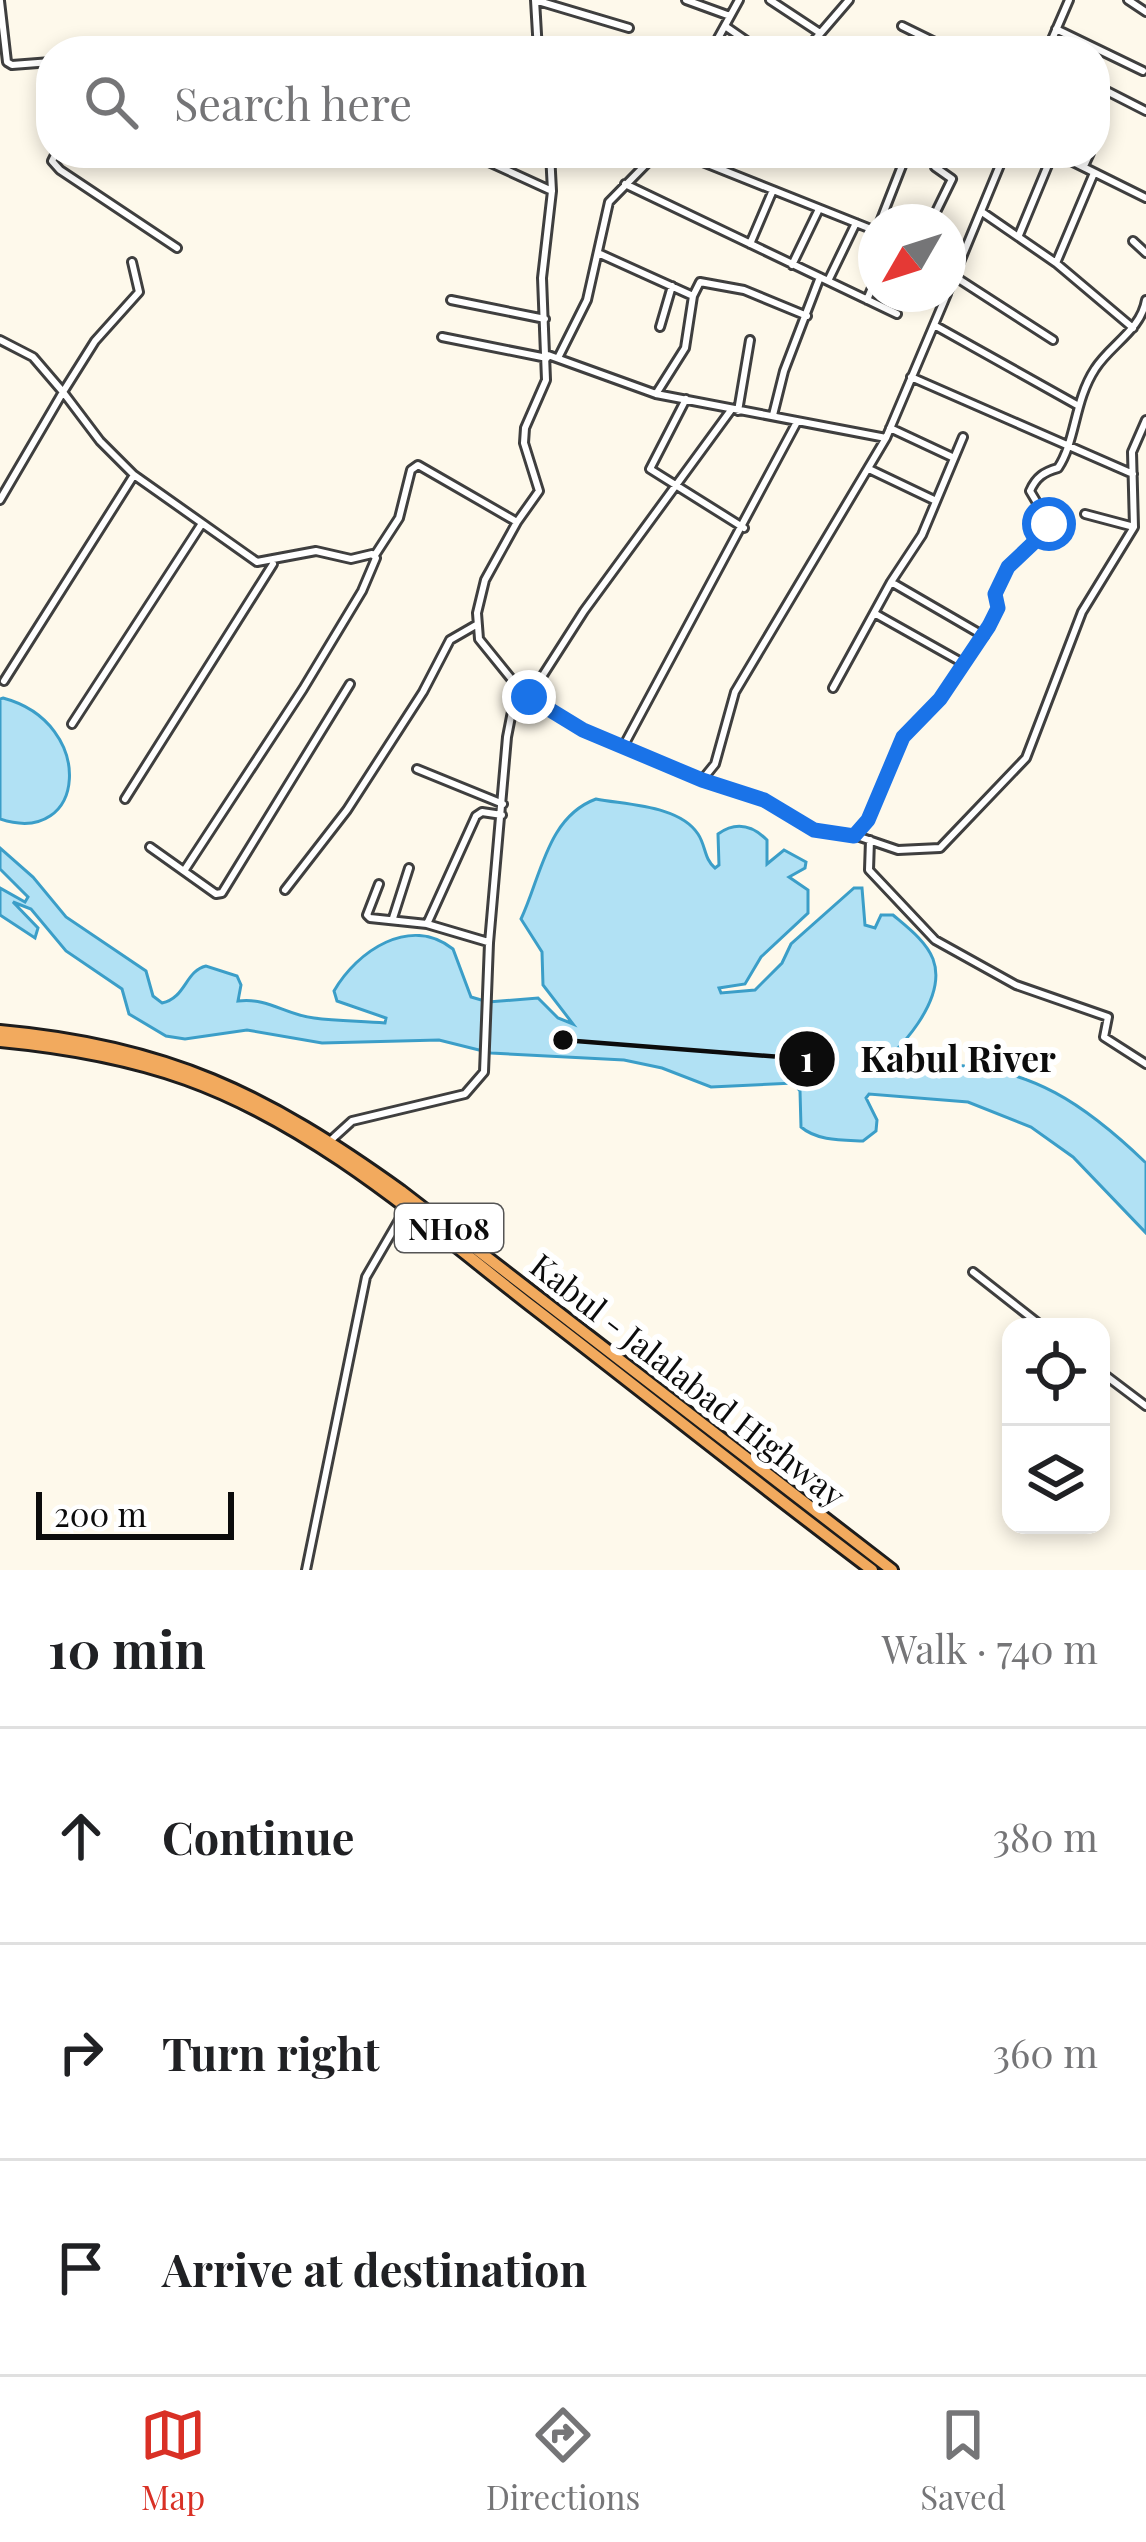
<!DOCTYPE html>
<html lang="en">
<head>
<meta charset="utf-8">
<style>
  body { margin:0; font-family:"Playfair Display",serif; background:#f2f2f2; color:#202124 }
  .controls { position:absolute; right:36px; bottom:36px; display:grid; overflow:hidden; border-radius:24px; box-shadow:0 6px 18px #0003 }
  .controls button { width:108px; height:108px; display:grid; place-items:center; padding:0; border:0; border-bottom:3px solid #e0e0e0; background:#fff; color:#202124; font:60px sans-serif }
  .compass { position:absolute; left:858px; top:204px; width:108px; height:108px; border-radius:50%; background:#fff; box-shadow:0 6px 18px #0003; rotate:231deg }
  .scale { position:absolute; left:36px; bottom:30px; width:198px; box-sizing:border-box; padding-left:12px; border:6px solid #0c0c0c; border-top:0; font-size:33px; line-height:42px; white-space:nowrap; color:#0c0c0c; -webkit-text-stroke:9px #fff; paint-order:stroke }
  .stop { position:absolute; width:36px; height:36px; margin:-27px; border:9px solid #1a73e8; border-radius:50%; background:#fff }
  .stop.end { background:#1a73e8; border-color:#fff; box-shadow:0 3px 12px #0008 }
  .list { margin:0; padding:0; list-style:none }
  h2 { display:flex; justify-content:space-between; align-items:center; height:156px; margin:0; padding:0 48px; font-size:51px }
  h2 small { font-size:39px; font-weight:400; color:#757577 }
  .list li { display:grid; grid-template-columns:78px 1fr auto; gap:36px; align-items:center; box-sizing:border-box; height:216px; padding:0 48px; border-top:3px solid #e0e0e0 }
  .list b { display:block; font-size:45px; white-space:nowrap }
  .list em { font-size:39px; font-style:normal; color:#757577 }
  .icon { flex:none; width:66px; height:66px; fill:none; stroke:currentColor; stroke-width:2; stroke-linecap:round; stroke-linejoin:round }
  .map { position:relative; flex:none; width:1146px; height:1570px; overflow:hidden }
  .search { position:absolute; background:#fff; box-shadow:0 6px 18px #0003; left:36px; right:36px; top:36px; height:132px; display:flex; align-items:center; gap:30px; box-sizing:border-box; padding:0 42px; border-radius:48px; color:#757577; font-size:45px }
  .sheet { height:804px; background:#fff }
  nav { display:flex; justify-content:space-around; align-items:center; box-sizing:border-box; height:168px; border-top:3px solid #e0e0e0; background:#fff; font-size:33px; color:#757577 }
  nav a { display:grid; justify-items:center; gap:6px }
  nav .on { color:#d93025 }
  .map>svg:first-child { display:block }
</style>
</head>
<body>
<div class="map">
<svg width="1146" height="1570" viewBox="0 0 1146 1570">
  <rect width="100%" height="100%" fill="#fef9eb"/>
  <path fill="#b1e1f4" stroke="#3b9ec8" stroke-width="3" d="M3 698C97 723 87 848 0 819V699Z
    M596 799C626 805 679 805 698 834 706 846 704 859 715 868L719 865 718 834C736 821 752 825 767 840V864L784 850 806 862 805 868 789 877 808 890V913L761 957 745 984 719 988 721 993 755 990 782 963 791 944 854 888H862L865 925 875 928 881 915H893C907 927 926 941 933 959 948 999 899 1053 869 1073 894 1072 918 1065 943 1065 1030 1065 1087 1106 1146 1163V1233L1073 1157 1031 1127 968 1102 869 1094 866 1098 877 1120 876 1131 863 1141C843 1140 817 1141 801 1127L800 1091 794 1083 711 1087 662 1068 624 1060 491 1053 439 1040 322 1043 247 1030 185 1039 166 1036 129 1014 122 989 66 951 31 909 13 902 38 928 35 938 0 915V888L25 902 28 897 0 869V848L33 877 66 917 146 971 153 996 162 1003C186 998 185 971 206 966L237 976 241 985 238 1001C267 997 286 1015 314 1018 337 1021 361 1021 385 1023L386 1018 337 1001 334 991C357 951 410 915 453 949L471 997 488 1002 538 998 558 1018 573 1024 543 985 542 952 521 919C541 877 547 817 596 799Z"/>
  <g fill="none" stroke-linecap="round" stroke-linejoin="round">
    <g stroke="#3f3f3f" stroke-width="12">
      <path id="minor" d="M686 0 730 16
        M770 0 820 33
        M1128 0 1146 12
        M0 1 7 62 12 65 51 62
        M725 26 761 51
        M902 26 953 51
        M1056 29 1143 71
        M538 51 535 0 629 28
        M711 51 739 0
        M819 51 812 43 849 0
        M1047 51 1069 0
        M1095 85 1146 111
        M1095 144 1100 134
        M56 153 52 161 60 170 177 248
        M469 153 552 191
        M680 153 876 231
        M1055 153 1146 198
        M863 156 864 153
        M1084 166 1090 153
        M625 184 897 314
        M982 212 1056 263 1133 328
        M880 222 907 153
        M931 222 952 179 935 167 941 153
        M1019 235 1053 153
        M1133 241 1146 253
        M750 244 773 190
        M598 253 693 296
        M132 262 139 292 95 341 63 392 100 441 134 475 257 562 316 551 351 559 372 554 376 558 362 591 303 689 184 871
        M1056 263 1094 173
        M792 265 819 209
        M954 276 1053 340
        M828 281 856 223
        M948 291 1005 153
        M451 300 545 319
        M867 300 876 278
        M934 325 1077 405
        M660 327 672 286
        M442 337 547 358
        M0 340 33 357 63 392 0 500
        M548 355 656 394 886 438
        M558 358 587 300 609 202 657 153
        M911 377 1133 474
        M656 394 685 348 693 296 700 282 744 290 807 316
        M686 399 650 469 744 528
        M738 411 750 340
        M773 415 784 371 820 277
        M890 428 952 457
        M869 469 934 500
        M1085 514 1134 527
        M375 555 399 518 411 470 418 465 517 522
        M891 582 984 636
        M874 613 963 663
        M4 681 134 475
        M517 686 583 731 702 780 764 800 815 830 854 835 898 850 940 848 1026 758 1082 612 1134 527 1132 452 1146 420
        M833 688 891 582 922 535 963 437
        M529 697 584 611 731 410
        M72 724 201 525
        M623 747 797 422
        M417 769 503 804
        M702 780 715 764 735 692 886 438 947 294
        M125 799 273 564
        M854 835 868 820 903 737 940 699 989 626 998 608 995 594 1008 567 1048 529 1049 523 1030 491C1036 477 1044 472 1058 468 1076 441 1074 401 1095 369 1110 345 1141 330 1146 300
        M870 840 869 870 935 940 1016 985 1108 1017 1104 1037 1146 1064
        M150 847 216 894 222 893 350 684
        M379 884 367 915 370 918 427 924 488 942
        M285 890 347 810 423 692 450 640 476 625
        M393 918 409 868
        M427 924 476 816 482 812 502 815
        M330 1141 352 1121 465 1094 484 1072 489 943 507 737 517 686 479 639 477 613 485 580 517 522 539 491 524 443 525 428 546 380 542 278 552 191 550 153
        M973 1272 1043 1327
        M1101 1372 1146 1406
        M306 1570 366 1277 406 1208"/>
    </g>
    <g stroke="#1d1d1d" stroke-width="16">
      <path id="trunk" d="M0 1031C167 1046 266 1094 401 1191L892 1570
        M0 1041C63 1047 127 1058 186 1079 317 1126 426 1224 534 1308 647 1395 758 1484 872 1570"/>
    </g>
    <use href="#minor" stroke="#fff" stroke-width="6"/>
    <use href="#trunk" stroke="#f2aa5e" stroke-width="10"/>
  </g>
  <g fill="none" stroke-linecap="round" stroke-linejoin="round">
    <path stroke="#1a73e8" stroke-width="15" d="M529 697 583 730 702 780 764 800 814 830 854 836 868 820 903 737 940 699 989 626 998 608 995 594 1008 567 1048 529 1049 524"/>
  </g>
  <g text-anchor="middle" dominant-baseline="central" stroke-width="12" stroke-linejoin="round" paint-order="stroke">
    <rect fill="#fff" stroke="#555" stroke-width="3" x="395" y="1204" width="108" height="48" rx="9"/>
    <g font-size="30" font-weight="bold" fill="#0c0c0c">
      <text x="449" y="1228">NH08</text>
    </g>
    <g font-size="33" fill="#0c0c0c" stroke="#fff">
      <text transform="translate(689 1379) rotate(38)">Kabul - Jalalabad Highway</text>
    </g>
  </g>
  <path fill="none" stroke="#0c0c0c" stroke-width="4.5" d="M563 1040L807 1059"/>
  <g fill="#0c0c0c" stroke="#fff" stroke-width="4.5">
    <circle cx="563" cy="1040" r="12"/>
    <circle cx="807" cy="1059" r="30"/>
  </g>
  <g font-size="36" text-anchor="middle" font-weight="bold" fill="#fff">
    <text x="807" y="1072">1</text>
  </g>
  <g font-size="36" text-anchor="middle" font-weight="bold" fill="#0c0c0c" stroke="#fff" stroke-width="12" stroke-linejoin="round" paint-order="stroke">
    <text x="958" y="1072">Kabul River</text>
  </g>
</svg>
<div class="controls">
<button><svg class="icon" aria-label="locate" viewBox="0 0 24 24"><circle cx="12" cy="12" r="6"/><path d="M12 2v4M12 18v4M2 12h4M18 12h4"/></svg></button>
<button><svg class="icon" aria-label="layers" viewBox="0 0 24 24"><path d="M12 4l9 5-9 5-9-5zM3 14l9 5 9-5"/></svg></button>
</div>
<svg class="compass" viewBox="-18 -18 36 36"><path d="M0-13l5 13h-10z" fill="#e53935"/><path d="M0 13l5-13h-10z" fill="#757577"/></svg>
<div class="scale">200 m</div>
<div class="stop" style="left:1049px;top:524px"></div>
<div class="stop end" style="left:529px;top:697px"></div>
<div class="search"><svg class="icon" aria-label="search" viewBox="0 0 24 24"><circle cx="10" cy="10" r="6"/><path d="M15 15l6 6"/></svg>Search here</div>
</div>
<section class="sheet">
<h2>10 min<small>Walk · 740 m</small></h2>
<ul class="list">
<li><svg class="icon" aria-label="ahead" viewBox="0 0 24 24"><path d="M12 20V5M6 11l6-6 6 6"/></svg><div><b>Continue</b></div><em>380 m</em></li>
<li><svg class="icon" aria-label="right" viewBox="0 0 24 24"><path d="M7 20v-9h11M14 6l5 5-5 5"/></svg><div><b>Turn right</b></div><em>360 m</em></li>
<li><svg class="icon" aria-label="arrive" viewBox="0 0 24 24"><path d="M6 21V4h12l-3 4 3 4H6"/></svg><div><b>Arrive at destination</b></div></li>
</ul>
</section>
<nav>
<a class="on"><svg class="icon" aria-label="map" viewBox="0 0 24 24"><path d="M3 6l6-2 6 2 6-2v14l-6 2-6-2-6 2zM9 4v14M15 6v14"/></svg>Map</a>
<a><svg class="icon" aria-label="directions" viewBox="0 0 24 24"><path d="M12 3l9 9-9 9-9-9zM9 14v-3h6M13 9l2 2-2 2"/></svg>Directions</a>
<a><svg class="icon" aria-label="saved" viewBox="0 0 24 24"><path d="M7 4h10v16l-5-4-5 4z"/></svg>Saved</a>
</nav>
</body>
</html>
